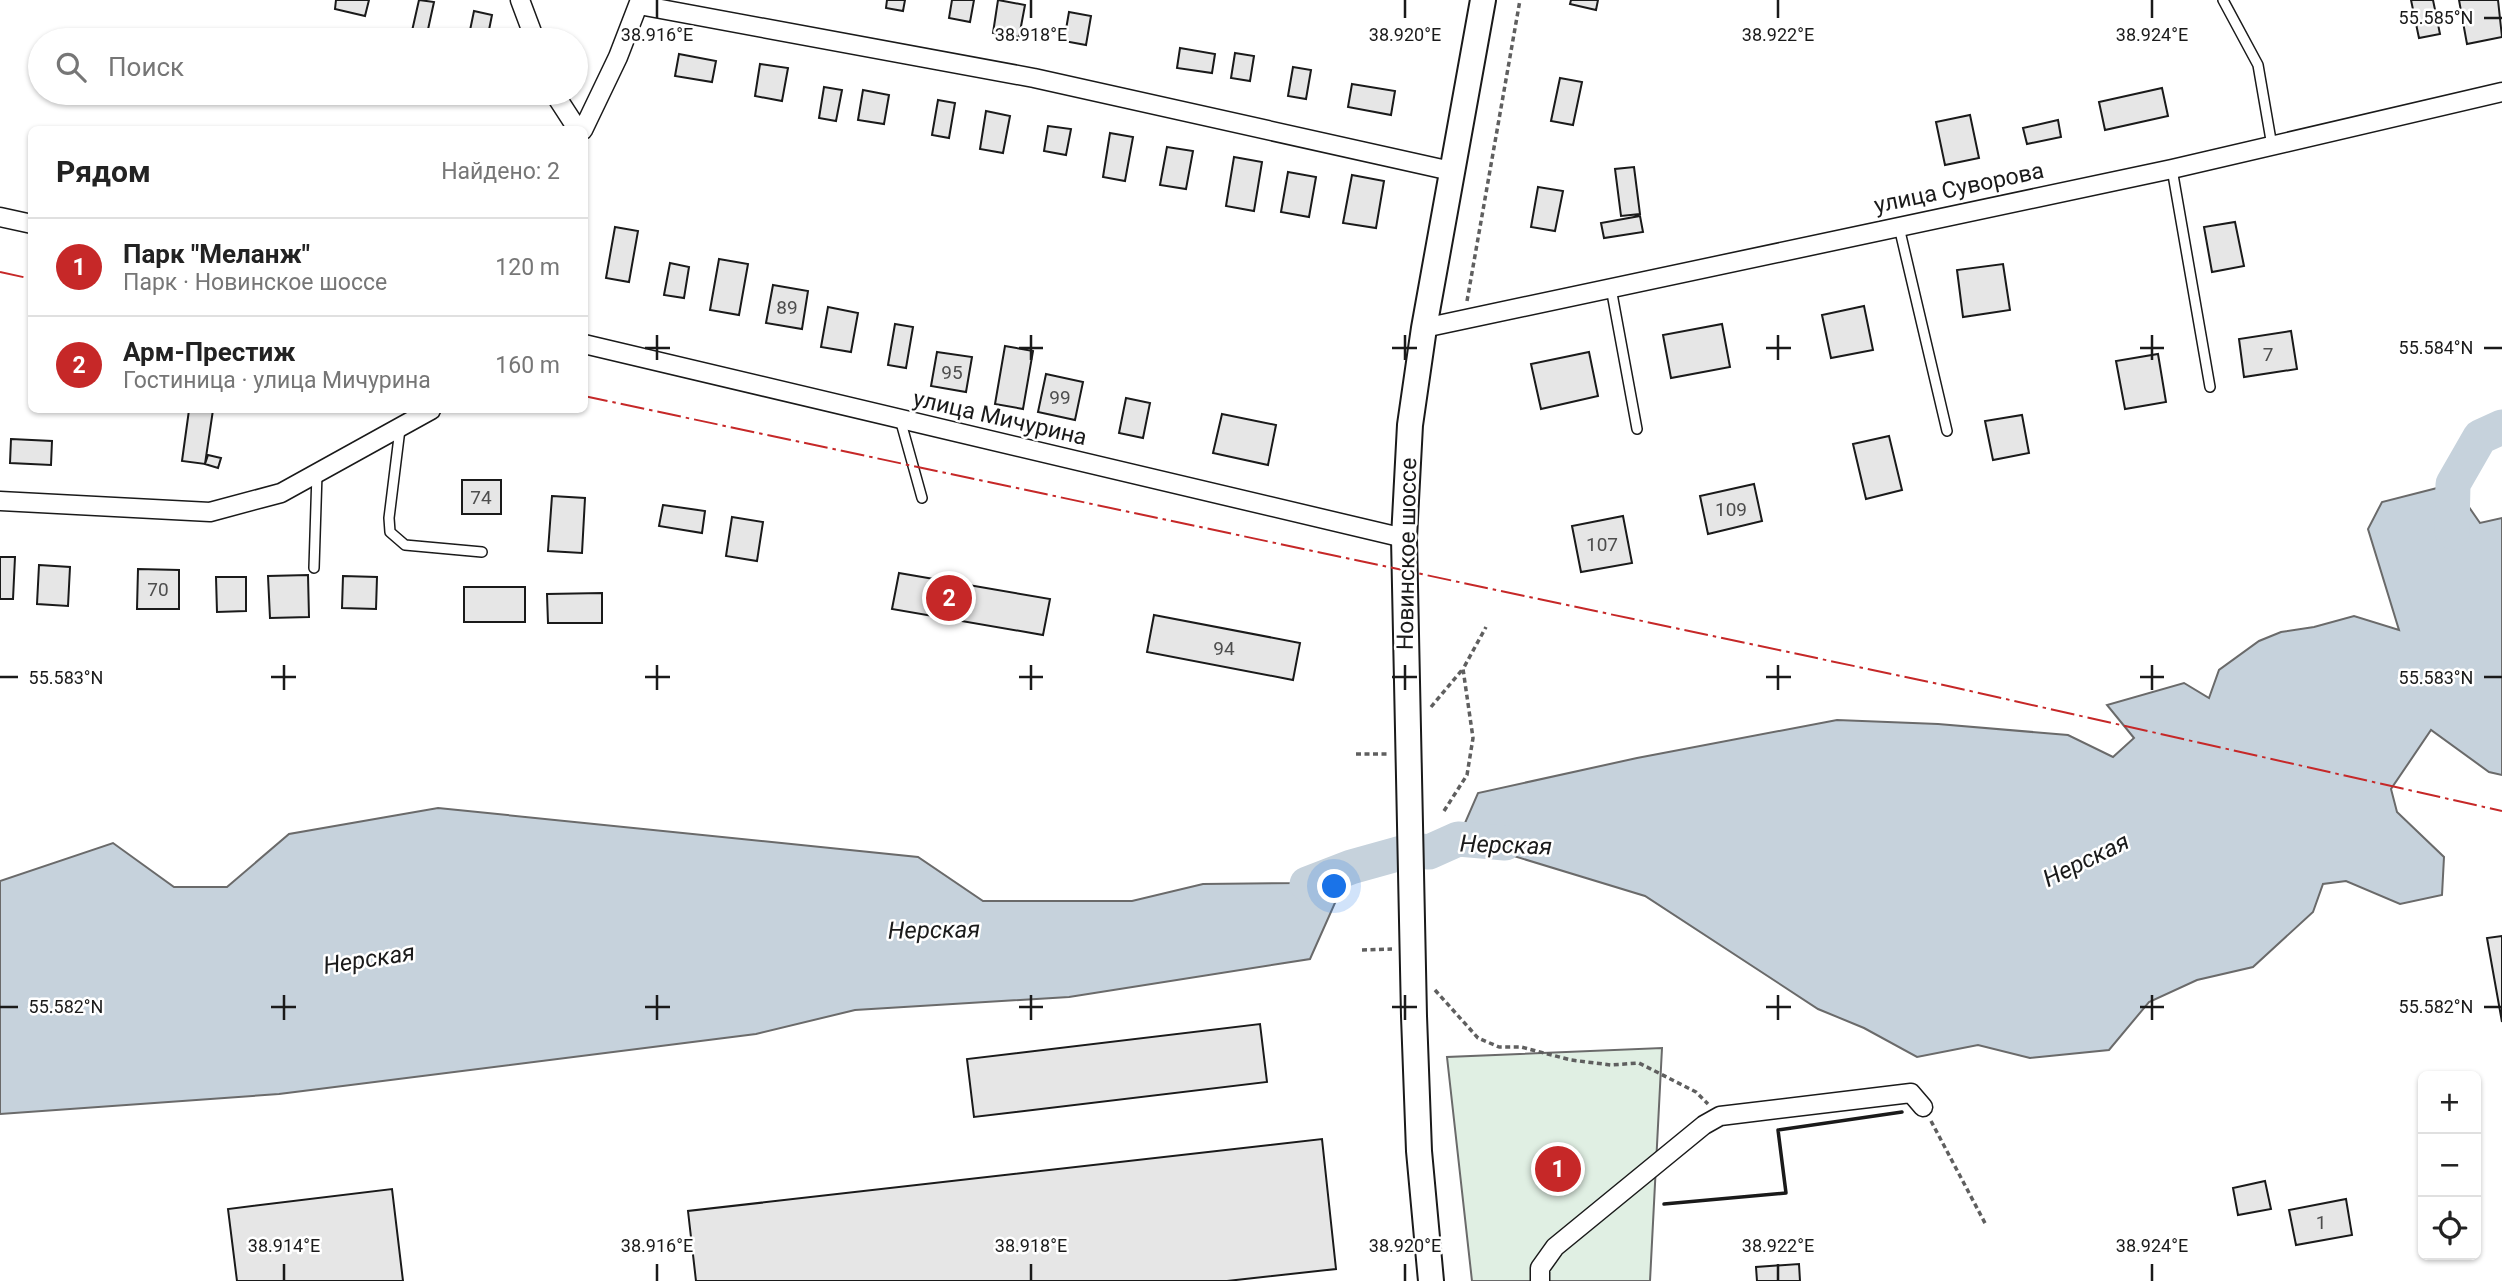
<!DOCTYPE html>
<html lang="ru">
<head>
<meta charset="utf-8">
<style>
  body { margin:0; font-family:Roboto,sans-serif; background:#f2f2f2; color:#222 }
  .controls { position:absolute; right:21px; bottom:21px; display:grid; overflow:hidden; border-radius:10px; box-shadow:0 2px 5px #0004 }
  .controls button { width:63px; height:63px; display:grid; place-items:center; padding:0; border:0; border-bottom:2px solid #e0e0e0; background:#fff; color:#222; font:35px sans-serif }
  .you { position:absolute; left:1335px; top:887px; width:24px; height:24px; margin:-18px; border:5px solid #fff; border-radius:50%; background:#1a73e8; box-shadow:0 0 0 10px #1a73e833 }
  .badge { display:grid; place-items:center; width:46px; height:46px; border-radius:50%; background:#c62828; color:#fff; font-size:23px; font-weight:700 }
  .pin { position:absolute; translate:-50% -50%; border:4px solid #fff; box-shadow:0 2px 7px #0006 }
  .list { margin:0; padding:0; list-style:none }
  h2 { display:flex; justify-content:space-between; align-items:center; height:91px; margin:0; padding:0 28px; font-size:30px }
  h2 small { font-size:23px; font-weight:400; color:#767676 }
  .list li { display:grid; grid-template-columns:46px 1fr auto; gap:21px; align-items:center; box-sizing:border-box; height:98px; padding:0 28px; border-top:2px solid #e0e0e0 }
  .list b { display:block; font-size:26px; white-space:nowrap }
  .list p { margin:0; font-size:23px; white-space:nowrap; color:#767676 }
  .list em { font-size:23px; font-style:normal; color:#767676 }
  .icon { flex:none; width:38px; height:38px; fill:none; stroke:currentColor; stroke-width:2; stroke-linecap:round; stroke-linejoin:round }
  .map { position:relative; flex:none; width:2502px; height:1281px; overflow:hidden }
  .search { position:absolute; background:#fff; box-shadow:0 2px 5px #0004; left:28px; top:28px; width:560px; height:77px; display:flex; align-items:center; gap:18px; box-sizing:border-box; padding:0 24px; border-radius:38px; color:#767676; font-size:26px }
  .panel { position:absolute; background:#fff; box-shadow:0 2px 5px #0004; left:28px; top:126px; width:560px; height:287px; border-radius:10px }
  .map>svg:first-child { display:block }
</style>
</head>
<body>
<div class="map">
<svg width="2502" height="1281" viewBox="0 0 2502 1281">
  <rect width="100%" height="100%" fill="#fff"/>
  <path fill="#e0efe3" stroke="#6a6a6a" stroke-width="2" d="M1662 1048 1650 1281H1472L1447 1057Z"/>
  <path fill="#c6d2dc" stroke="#6a6a6a" stroke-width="2" d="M2453 484 2480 523 2502 518V775L2489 772 2431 730 2391 789 2397 812 2444 857 2442 895 2400 904 2346 881 2323 884 2313 912 2253 967 2197 980 2149 1002 2109 1050 2030 1058 1978 1045 1917 1057 1864 1028 1818 1009 1645 896 1458 839 1478 793 1637 758 1837 720 1938 724 2068 735 2113 757 2134 738 2107 705 2184 683 2209 698 2219 670 2259 641 2281 632 2314 627 2354 616 2399 630 2368 529 2382 502Z
    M438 808 918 857 983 901H1132L1203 884 1302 883 1351 867 1310 959 1069 997 855 1010 756 1034 279 1094 0 1114V881L113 843 174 887H227L289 834Z"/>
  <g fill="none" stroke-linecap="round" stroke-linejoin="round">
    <path stroke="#c6d2dc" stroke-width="35" d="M2452 532 2453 484 2480 437 2502 427
      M1307 884 1351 867 1412 850 1429 852 1458 839 1505 843"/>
  </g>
  <path fill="#e6e6e6" stroke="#1a1a1a" stroke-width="2" d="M336 0H369L365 16 335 9Z
    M419 0 434 2 427 34 412 31Z
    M887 0H905L903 11 886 8Z
    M952 0H974L970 22 949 18Z
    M998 0 1025 5 1019 37 993 33Z
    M1571 0H1598L1596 10 1570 4Z
    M2411 0H2433L2440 34 2419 38Z
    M2459 0H2498L2502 37 2467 44Z
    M474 11 492 15 487 40H468Z
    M1069 12 1091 16 1086 45 1064 41Z
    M1180 48 1215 54 1212 73 1177 68Z
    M1235 53 1254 56 1250 81 1231 78Z
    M679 54 716 61 712 82 675 76Z
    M760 64 788 68 782 101 755 96Z
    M1293 67 1311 70 1306 99 1288 96Z
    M1560 78 1582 82 1573 125 1551 121Z
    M1352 84 1395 91 1391 115 1348 107Z
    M824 87 842 90 836 121 819 118Z
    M2162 88 2168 116 2105 130 2099 102Z
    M863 90 889 95 884 124 858 120Z
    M938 100 955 103 949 138 932 135Z
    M986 111 1010 116 1003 153 980 149Z
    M1970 115 1979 158 1945 165 1936 122Z
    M2058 120 2061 137 2027 144 2023 128Z
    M1048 126 1071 129 1066 155 1044 151Z
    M1110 133 1133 137 1125 181 1103 177Z
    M1167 147 1193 151 1186 189 1160 185Z
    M1234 157 1262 162 1254 211 1226 206Z
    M1634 167 1640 214 1621 216 1615 169Z
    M1288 172 1316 177 1309 217 1281 212Z
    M1352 175 1384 181 1376 228 1343 223Z
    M1538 187 1563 191 1555 231 1531 227Z
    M1640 216 1643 232 1604 238 1601 223Z
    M2235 222 2244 266 2212 272 2204 227Z
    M615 227 638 231 629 282 606 278Z
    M719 259 748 264 739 315 710 310Z
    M670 263 689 267 684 298 664 295Z
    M2003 264 2010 310 1963 317 1957 270Z
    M773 285 808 291 802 329 766 323Z
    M1864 306 1873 350 1831 358 1822 315Z
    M828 307 858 313 851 352 821 347Z
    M895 324 913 327 906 368 888 365Z
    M1722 324 1730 367 1671 378 1663 335Z
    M2291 331 2297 369 2244 377 2239 339Z
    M1005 346 1033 351 1023 409 995 404Z
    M937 352 972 357 966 392 931 386Z
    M1589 352 1598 396 1541 409 1531 364Z
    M2158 354 2166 402 2125 409 2116 361Z
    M1046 374 1083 382 1075 420 1038 412Z
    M1126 398 1150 403 1143 438 1119 433Z
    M189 410H213L205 464 182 461Z
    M1222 414 1276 425 1268 465 1213 453Z
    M2022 415 2029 453 1993 460 1985 421Z
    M1889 436 1902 490 1866 499 1853 444Z
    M11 439 52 441 51 465 10 463Z
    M208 455 221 458 218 468 205 464Z
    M462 480H501V514H462Z
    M1754 484 1762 521 1708 534 1700 496Z
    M552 496 585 498 582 553 548 551Z
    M663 505 705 511 702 533 659 526Z
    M1623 516 1632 563 1581 572 1572 526Z
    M732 517 763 522 757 561 726 556Z
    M0 557H15L13 599H0Z
    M39 565 70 567 68 606 37 604Z
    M138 569 179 570V609H137Z
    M899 573 1050 599 1043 635 892 609Z
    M308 575 309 617 270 618 268 576Z
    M343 576 377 577 376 609 342 608Z
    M216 577H246V611L217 612Z
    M464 587H525V622H464Z
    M602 593V623H548L547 594Z
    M1154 615 1300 643 1293 680 1147 652Z
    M2502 936V1022L2487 938Z
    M1260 1024 1267 1082 974 1117 967 1059Z
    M1322 1139 1336 1269 1227 1281H696L688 1211Z
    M2265 1181 2271 1209 2238 1215 2233 1188Z
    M392 1189 403 1281H237L228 1209Z
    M2346 1199 2352 1235 2296 1245 2289 1210Z
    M1799 1264 1800 1281H1757L1756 1267Z"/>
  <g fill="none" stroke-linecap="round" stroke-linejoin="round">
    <g stroke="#1a1a1a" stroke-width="12">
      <path id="lane" d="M2223 0 2258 65 2272 146
        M2172 169 2210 387
        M1899 227 1947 431
        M1611 288 1637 429
        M900 419 922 498
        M400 429 389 518 390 532 405 545 482 552
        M314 568 317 473"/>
    </g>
    <g stroke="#1a1a1a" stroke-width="21">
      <path id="street" d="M520 0 535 40
        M639 5 1034 78 1451 171
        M554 93 578 130
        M583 130 618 57 640 0
        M0 217 32 224
        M1424 328 2172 169 2502 92
        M584 344 1404 538
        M0 501 210 512 281 493 431 410
        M1540 1281V1268L1555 1247 1704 1125 1720 1116 1911 1093 1923 1107"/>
    </g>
    <g stroke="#1a1a1a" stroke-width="28">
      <path id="secondary" d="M1431 1281 1419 1151 1414 1016 1404 538 1410 425 1424 328 1483 0"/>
    </g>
    <path stroke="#5f5f5f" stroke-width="3.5" stroke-dasharray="5 3.5" stroke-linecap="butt" d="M1467 301 1520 0
      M1431 707 1462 670
      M1356 754H1387
      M1444 811 1467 775 1473 738 1463 669 1486 627
      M1362 950 1392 949
      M1435 990 1478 1038 1499 1047H1521L1571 1060 1611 1065 1639 1063 1696 1092 1708 1104
      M1931 1121 1986 1225"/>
    <use href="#lane" stroke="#fff" stroke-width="9"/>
    <use href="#street" stroke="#fff" stroke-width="18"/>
    <use href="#secondary" stroke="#fff" stroke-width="24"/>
    <path stroke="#1a1a1a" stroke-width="3.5" d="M1664 1204 1786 1193 1778 1130 1902 1112"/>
    <path stroke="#c62828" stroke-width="2" stroke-dasharray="24 5 3.5 5" stroke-linecap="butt" d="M0 272 32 279
      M584 396 1948 686 2502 811"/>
  </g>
  <path fill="none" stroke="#1a1a1a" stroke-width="2.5" d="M657 0V18M1031 0V18M1405 0V18M1778 0V18M2152 0V18M2484 18H2502M657 335V360M1031 335V360M1405 335V360M1778 335V360M2152 335V360M645 348H670M1019 348H1043M1392 348H1417M1766 348H1791M2140 348H2164M2484 348H2502M284 665V690M657 665V690M1031 665V690M1405 665V690M1778 665V690M2152 665V690M0 677H18M271 677H296M645 677H670M1019 677H1043M1392 677H1417M1766 677H1791M2140 677H2164M2484 677H2502M284 995V1020M657 995V1020M1031 995V1020M1405 995V1020M1778 995V1020M2152 995V1020M0 1007H18M271 1007H296M645 1007H670M1019 1007H1043M1392 1007H1417M1766 1007H1791M2140 1007H2164M2484 1007H2502M284 1264V1281M657 1264V1281M1031 1264V1281M1405 1264V1281M1778 1264V1281M2152 1264V1281"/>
  <g text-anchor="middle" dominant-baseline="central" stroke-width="5" stroke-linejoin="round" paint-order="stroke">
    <g font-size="19" fill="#4d4d4d">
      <text x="787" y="307">89</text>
      <text x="2268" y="354">7</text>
      <text x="952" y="372">95</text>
      <text x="1060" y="397">99</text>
      <text x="481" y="497">74</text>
      <text x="1731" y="509">109</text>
      <text x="1602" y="544">107</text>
      <text x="158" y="589">70</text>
      <text x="1224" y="648">94</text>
      <text x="2321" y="1222">1</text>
    </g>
    <g font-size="23" fill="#1a1a1a" stroke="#fff">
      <text transform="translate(1959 188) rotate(-12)">улица Суворова</text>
      <text transform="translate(1000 418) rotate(13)">улица Мичурина</text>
      <text transform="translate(1407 554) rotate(-89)">Новинское шоссе</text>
    </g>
    <g font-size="24" font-style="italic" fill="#1a1a1a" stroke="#fff">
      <text transform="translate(1506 845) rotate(2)">Нерская</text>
      <text transform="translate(2086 860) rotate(-26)">Нерская</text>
      <text transform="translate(934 930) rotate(-1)">Нерская</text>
      <text transform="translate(369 959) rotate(-9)">Нерская</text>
    </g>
  </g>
  <g font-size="18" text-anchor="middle" fill="#1a1a1a" stroke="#fff" stroke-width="5" stroke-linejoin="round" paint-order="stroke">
    <text x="2436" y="24">55.585°N</text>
    <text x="657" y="41">38.916°E</text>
    <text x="1031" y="41">38.918°E</text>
    <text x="1405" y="41">38.920°E</text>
    <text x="1778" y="41">38.922°E</text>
    <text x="2152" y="41">38.924°E</text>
    <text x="2436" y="354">55.584°N</text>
    <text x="66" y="684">55.583°N</text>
    <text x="2436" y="684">55.583°N</text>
    <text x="66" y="1013">55.582°N</text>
    <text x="2436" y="1013">55.582°N</text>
    <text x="284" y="1252">38.914°E</text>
    <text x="657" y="1252">38.916°E</text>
    <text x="1031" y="1252">38.918°E</text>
    <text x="1405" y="1252">38.920°E</text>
    <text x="1778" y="1252">38.922°E</text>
    <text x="2152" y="1252">38.924°E</text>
  </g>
</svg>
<div class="controls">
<button>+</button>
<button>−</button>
<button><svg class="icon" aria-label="locate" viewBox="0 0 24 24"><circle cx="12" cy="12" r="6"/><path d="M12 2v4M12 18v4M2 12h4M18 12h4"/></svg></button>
</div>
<div class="you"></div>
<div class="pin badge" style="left:1558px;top:1169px">1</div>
<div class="pin badge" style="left:949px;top:598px">2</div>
<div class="search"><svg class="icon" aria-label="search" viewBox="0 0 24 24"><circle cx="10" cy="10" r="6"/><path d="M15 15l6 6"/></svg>Поиск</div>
<section class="panel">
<h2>Рядом<small>Найдено: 2</small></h2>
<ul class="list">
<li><span class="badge">1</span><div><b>Парк &quot;Меланж&quot;</b><p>Парк · Новинское шоссе</p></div><em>120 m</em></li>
<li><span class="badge">2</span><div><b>Арм-Престиж</b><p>Гостиница · улица Мичурина</p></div><em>160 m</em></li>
</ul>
</section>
</div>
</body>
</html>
